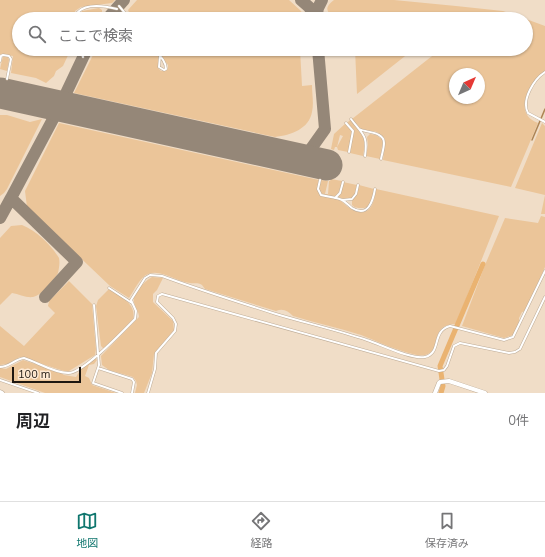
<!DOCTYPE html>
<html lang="ja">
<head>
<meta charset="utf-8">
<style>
  body { margin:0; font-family:Mulish,"Noto Sans JP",sans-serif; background:#f6f6f6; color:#202124 }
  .compass { position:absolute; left:449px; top:68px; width:36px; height:36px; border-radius:50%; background:#fff; box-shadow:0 1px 3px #0004; rotate:44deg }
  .scale { position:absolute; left:12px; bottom:10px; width:69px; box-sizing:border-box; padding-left:4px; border:2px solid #1e1710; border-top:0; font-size:11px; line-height:14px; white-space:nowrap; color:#1e1710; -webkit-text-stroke:3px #feead4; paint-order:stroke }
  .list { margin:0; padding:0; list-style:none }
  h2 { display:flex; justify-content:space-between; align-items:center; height:52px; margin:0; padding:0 16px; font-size:17px }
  h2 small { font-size:13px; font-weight:400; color:#757577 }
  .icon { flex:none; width:22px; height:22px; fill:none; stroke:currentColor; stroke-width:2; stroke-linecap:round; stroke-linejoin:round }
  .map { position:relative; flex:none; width:545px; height:393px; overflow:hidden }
  .search { position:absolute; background:#fff; box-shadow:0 1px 3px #0004; left:12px; right:12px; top:12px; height:44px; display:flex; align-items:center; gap:10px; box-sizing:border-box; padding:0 14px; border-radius:22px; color:#757577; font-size:15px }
  .sheet { height:108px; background:#fff }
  nav { display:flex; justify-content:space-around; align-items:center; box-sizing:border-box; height:56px; border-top:1px solid #e0e0e0; background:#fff; font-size:11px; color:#757577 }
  nav a { display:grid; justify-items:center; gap:2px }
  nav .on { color:#0f766e }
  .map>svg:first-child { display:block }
</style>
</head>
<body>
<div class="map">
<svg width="545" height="393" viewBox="0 0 545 393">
  <rect width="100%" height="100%" fill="#f0ddc7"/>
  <path fill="#ebc599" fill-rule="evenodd" d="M0 0H115L112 3 81 7 75 11 74 19H19V49H71L63 66 56 71 54 76 46 83 36 78 11 73 13 56 1 54 0 55Z
    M137 0H289L301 11 305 19H132L128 10Z
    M334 0H394L456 6 503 11 525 19H335C326 11 324 8 334 0Z
    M99 8 102 10V13L96 19H79L82 11Z
    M526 19 545 26V71C529 82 512 114 538 123L511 187 383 160 385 139 377 132 361 129 352 119 441 49H526ZM455 74H479V98H455Z
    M96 49H153L159 56 158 68 161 71H165L168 69V65L155 49H300L302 86 312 85C312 94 314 103 312 112 309 129 291 135 275 137L74 93Z
    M355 49H414L357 94Z
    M3 56 8 57 9 60 7 71 0 69Z
    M0 115H7L30 122 42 119 7 189 4 193 0 196Z
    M351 119C362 134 367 136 363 156L350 153 354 130 347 123Z
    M59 123 319 180 317 189 320 195C327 199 335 197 341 201 345 204 347 207 351 209 370 219 374 204 376 189L499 216 456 324C428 324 443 351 425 355 413 358 374 340 361 335 339 328 316 323 293 316 288 311 283 308 276 311L205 289C204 288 203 286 202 285 197 282 194 284 190 283 176 282 162 269 148 274 140 277 134 291 129 298L110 286 27 207 25 191Z
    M346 123 352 131 348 152 338 150 337 147 343 136 340 135 337 147H335L334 150 331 149 334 134Z
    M542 123 545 126V214H541L545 195 515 188Z
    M370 134 376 135 383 140 380 159 366 156 368 145 367 137Z
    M331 179 342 181C338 197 338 198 322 195L319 189 321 180 328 181 325 194H328L329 181H330Z
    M343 182 357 185 355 193 352 198 347 200 338 197Z
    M359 185 374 189C372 197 372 209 361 208 357 208 355 208 352 205V201L357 194Z
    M541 216 545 217V267L526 311 522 312 519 318V323L513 335 504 338 462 326 485 265 505 218 538 223Z
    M22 225C37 231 51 245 59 258 60 263 59 268 58 273 54 281 42 295 33 297 26 298 19 294 12 293L0 305V238L11 226Z
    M152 277 163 278 157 290 153 294V302L173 321 174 330 154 354 152 373 144 393H135L137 385 136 381 133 377 109 370 102 365 101 356 139 317C139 311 135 308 134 302 132 293 145 281 152 277Z
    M69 281 92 304 96 349 95 355 69 371H64L20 357 7 364 0 365V326L24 346 55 313 48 306 49 301Z
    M109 289C120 296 137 304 133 319L104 349 101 346 96 306 98 300Z
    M95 358 97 360 94 364 89 365 85 376 89 378 92 385 116 393H45L0 377V368L6 369 23 360 60 372 64 375 76 377 81 369Z"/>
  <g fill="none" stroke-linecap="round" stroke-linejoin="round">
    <path stroke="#ad8454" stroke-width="1.5" d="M532 140 545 109"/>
    <path stroke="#eab371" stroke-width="5" d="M441 393 443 386 440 366 483 264"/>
    <path stroke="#958778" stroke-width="12" d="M301 0 309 7 316 17
      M107 19 124 0
      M316 19 318 8 322 0
      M303 160 325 129 318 49
      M0 218 11 198
      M45 297 77 262 11 198 60 106 87 49"/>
    <path stroke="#958778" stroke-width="31" d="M0 93 327 165"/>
    <g stroke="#beac97" stroke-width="3">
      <path id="service" d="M119 6 130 19
        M76 19 78 12C87 3 105 6 117 9
        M81 49 83 57
        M154 49C159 55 166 61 166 69L164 70 159 67 160 56
        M0 61 1 56 3 55 9 56 11 59 7 79
        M545 72C534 79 521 100 528 113L545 122
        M351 119C363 135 368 135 365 156
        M346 123 353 131 349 152
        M359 129C366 133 384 131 384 143 384 148 382 154 381 159
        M320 180 318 189 321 195C328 197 336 197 342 200 346 202 349 206 352 208 368 218 373 201 375 189
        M335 198 340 193 343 182
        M343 200 352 199 356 194 358 185
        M109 288 132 303
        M94 305 99 365 93 383 122 393
        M0 367C9 367 15 359 24 358 37 362 54 373 68 373 83 374 124 330 135 319L136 311 131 300 145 278 150 275 162 276C200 290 238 302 276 314 306 323 337 330 367 340 380 344 412 360 425 357 442 353 431 331 450 326L504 340 513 337 545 271
        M98 368 132 379 134 382 132 393
        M0 380 38 393
        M148 393 155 369 156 353 175 331 176 324 173 318 157 302 158 296 162 294 439 371 444 370 447 366 454 346 460 343 509 353 515 352 520 349 545 297"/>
    </g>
    <g stroke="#beac97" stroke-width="5">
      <path id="minor" d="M0 392 2 393
        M435 393 439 383 440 382 449 381 485 393"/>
    </g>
    <use href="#service" stroke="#fff" stroke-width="2"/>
    <use href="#minor" stroke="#fff" stroke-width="4"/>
  </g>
</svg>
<svg class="compass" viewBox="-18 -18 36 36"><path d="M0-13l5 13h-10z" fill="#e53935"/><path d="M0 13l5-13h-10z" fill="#757577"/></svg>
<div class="scale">100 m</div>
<div class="search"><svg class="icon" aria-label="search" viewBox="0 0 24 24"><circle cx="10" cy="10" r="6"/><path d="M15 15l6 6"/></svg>ここで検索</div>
</div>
<section class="sheet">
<h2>周辺<small>0件</small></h2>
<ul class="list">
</ul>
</section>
<nav>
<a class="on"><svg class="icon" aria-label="map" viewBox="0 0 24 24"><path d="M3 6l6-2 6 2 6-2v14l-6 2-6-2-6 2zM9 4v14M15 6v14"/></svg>地図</a>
<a><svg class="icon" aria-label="directions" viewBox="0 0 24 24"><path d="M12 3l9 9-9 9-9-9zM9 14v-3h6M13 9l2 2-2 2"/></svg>経路</a>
<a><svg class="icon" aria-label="saved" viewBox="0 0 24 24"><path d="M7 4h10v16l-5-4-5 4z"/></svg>保存済み</a>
</nav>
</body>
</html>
